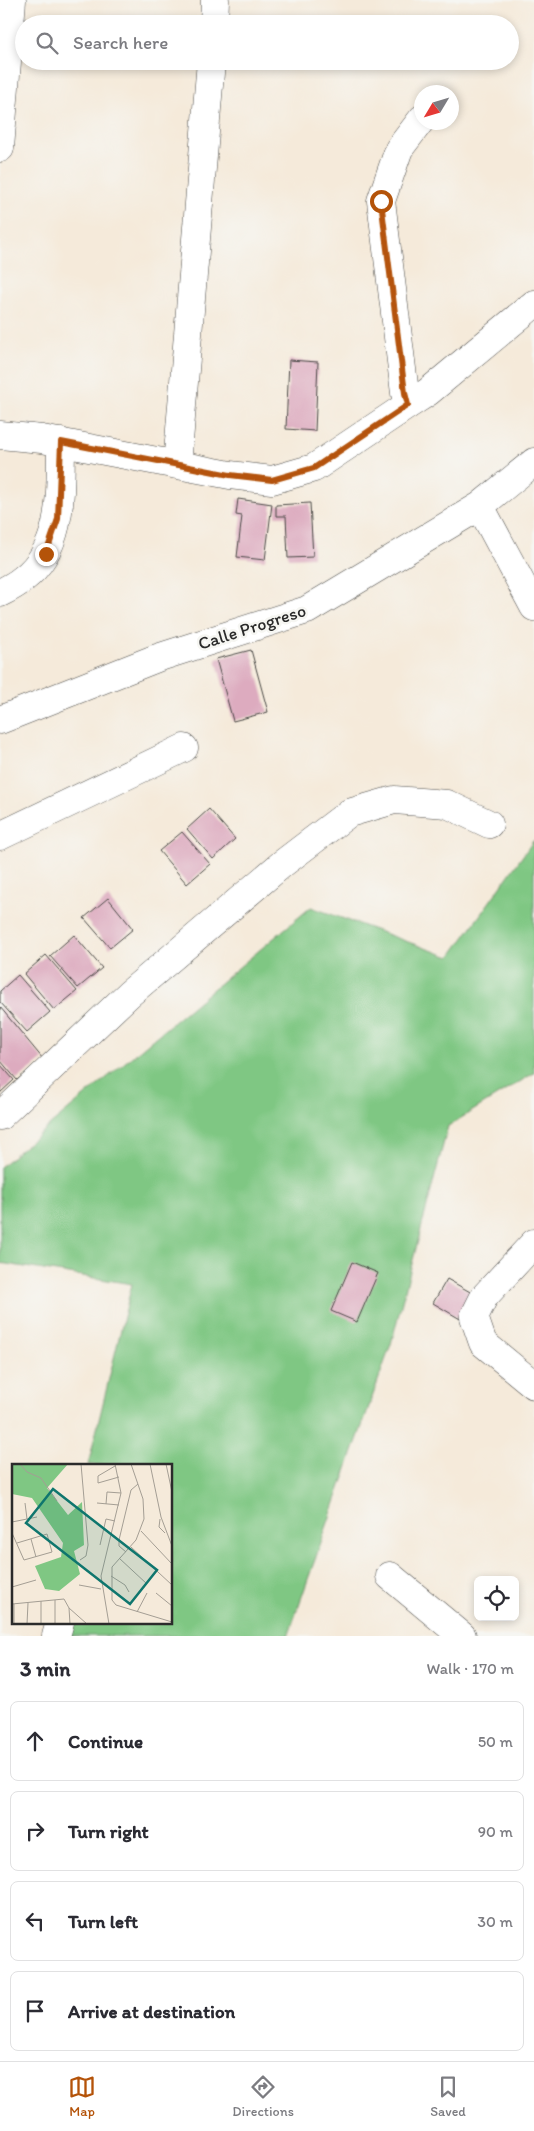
<!DOCTYPE html>
<html lang="en">
<head>
<meta charset="utf-8">
<style>
  body { margin:0; font-family:Itim,sans-serif; background:#f7f7f7; color:#2b2b33 }
  .controls { position:absolute; right:15px; bottom:15px; display:grid; overflow:hidden; border-radius:8px; box-shadow:0 2px 8px #0003 }
  .controls button { width:45px; height:45px; display:grid; place-items:center; padding:0; border:0; border-bottom:1px solid #e1e1e2; background:#fff; color:#2b2b33; font:25px sans-serif }
  .compass { position:absolute; left:414px; top:85px; width:45px; height:45px; border-radius:50%; background:#fff; box-shadow:0 2px 8px #0003; rotate:232deg }
  .stop { position:absolute; width:15px; height:15px; margin:-11px; border:4px solid #b45309; border-radius:50%; background:#fff }
  .stop.end { background:#b45309; border-color:#fff; box-shadow:0 1px 5px #0008 }
  .list { margin:0; padding:0; list-style:none }
  h2 { display:flex; justify-content:space-between; align-items:center; height:65px; margin:0; padding:0 20px; font-size:21px }
  h2 small { font-size:16px; font-weight:400; color:#7c7c81 }
  .list li { display:grid; grid-template-columns:32px 1fr auto; gap:15px; align-items:center; box-sizing:border-box; height:80px; margin:0 10px 10px; padding:0 10px; border:1px solid #e1e1e2; border-radius:8px }
  .list b { display:block; font-size:19px; white-space:nowrap }
  .list em { font-size:16px; font-style:normal; color:#7c7c81 }
  .icon { flex:none; width:28px; height:28px; fill:none; stroke:currentColor; stroke-width:2; stroke-linecap:round; stroke-linejoin:round }
  .map { position:relative; flex:none; width:534px; height:1636px; overflow:hidden }
  .search { position:absolute; background:#fff; box-shadow:0 2px 8px #0003; left:15px; right:15px; top:15px; height:55px; display:flex; align-items:center; gap:12px; box-sizing:border-box; padding:0 18px; border-radius:28px; color:#7c7c81; font-size:19px }
  .sheet { height:425px; background:#fff }
  nav { display:flex; justify-content:space-around; align-items:center; box-sizing:border-box; height:70px; border-top:1px solid #e1e1e2; background:#fff; font-size:14px; color:#7c7c81 }
  nav a { display:grid; justify-items:center; gap:2px }
  nav .on { color:#b45309 }
  .map>svg:first-child { display:block }
</style>
</head>
<body>
<div class="map">
<svg width="534" height="1636" viewBox="0 0 534 1636">
  <rect width="100%" height="100%" fill="#f6f6f2"/>
  <filter id="ink" filterUnits="userSpaceOnUse"><feTurbulence type="fractalNoise" baseFrequency=".02" numOctaves="2"/><feDisplacementMap in="SourceGraphic" scale="10" xChannelSelector="R" yChannelSelector="G"/><feConvolveMatrix kernelMatrix="1 2 1 2 8 2 1 2 1" color-interpolation-filters="sRGB"/></filter>
  <filter id="wash" filterUnits="userSpaceOnUse"><feTurbulence type="fractalNoise" baseFrequency=".0096" numOctaves="4" result="noise"/><feDisplacementMap in="SourceGraphic" scale="20" xChannelSelector="R" yChannelSelector="G"/><feGaussianBlur stdDeviation="1.12" result="paint"/><feColorMatrix in="noise" values="0 0 0 0 0 0 0 0 0 0 0 0 0 0 0 0 0 1.4 0 .05"/><feComposite in="paint" operator="in"/></filter>
  <g filter="url(#wash)">
    <rect width="100%" height="100%" fill="#f5eada"/>
    <path fill="#7fc783" stroke="#557957" d="M534 840V1073L448 1126 391 1344 288 1636H47L51 1622H171V1465H88L132 1284 0 1263V1167L311 907 450 957Z"/>
    <g id="blocks">
      <path fill="#ddabbf" d="M289 360 318 362 315 431 286 429Z
        M238 499 272 504 265 560 237 557 242 516 236 515Z
        M310 503 313 557 288 558 286 516H276V505Z
        M251 650 268 712 233 721 216 659Z
        M209 809 235 839 213 859 187 829Z
        M182 832 210 864 187 884 159 851Z
        M108 898 133 929 110 948 84 918Z
        M74 935 102 968 78 988 50 956Z
        M46 955 77 991 54 1010 24 974Z
        M18 975 50 1012 27 1032 0 1002V991Z
        M0 1007 43 1059 17 1080 0 1060Z
        M0 1064 14 1080 0 1093Z
        M352 1262 378 1273 357 1322 331 1311Z
        M447 1279 481 1298 467 1323 433 1303Z"/>
    </g>
  </g>
  <g filter="url(#ink)">
    <use href="#blocks" fill-opacity="0" stroke="#494845" stroke-width="1"/>
    <g fill="none" stroke-linecap="round" stroke-linejoin="round">
      <g stroke="#494845" stroke-width="29">
        <path id="minor" d="M214 24 215 0
          M0 148 12 0
          M408 405 405 393 381 201 399 149 422 119
          M0 435 42 439 230 475 272 480 314 468 408 405 428 392 534 304
          M177 465 211 61
          M480 506 534 607
          M0 593C8 589 16 585 23 579 65 547 60 489 61 442
          M0 720 157 658 307 610 480 506 534 462
          M0 836 184 748
          M0 1116 129 994 282 864 349 813 394 800 447 804 489 824
          M534 1243 484 1297 474 1317 483 1343 534 1385
          M390 1576 462 1636
          M56 1636 60 1622"/>
      </g>
      <use href="#minor" stroke="#fff" stroke-width="28"/>
    </g>
  </g>
  <g fill="none" stroke-linecap="round" stroke-linejoin="round" filter="url(#ink)">
    <path stroke="#b45309" stroke-width="6" d="M46 554 58 519 61 442 230 475 272 480 314 468 408 405 405 393 381 201"/>
  </g>
  <g text-anchor="middle" dominant-baseline="central" stroke-width="5" stroke-linejoin="round" paint-order="stroke">
    <g font-size="18" fill="#2b2b2b" stroke="#f6f6f2">
      <text transform="translate(252 627) rotate(-18)">Calle Progreso</text>
    </g>
  </g>
  <g transform="translate(12 1464)">
    <rect width="160" height="160" fill="#f5eada"/>
    <path d="M0 0H56L35 24 56 51 70 38 72 81 62 87 68 110 47 127 33 125 23 102 49 93 51 79 20 34 0 30Z" fill="#7fc783"/>
    <path fill="none" stroke="#a49e94" stroke-width="1" d="M8 0 15 8 29 14 45 37M119 0 131 35 132 55 124 76 100 103V136L104 141 160 158M138 0 149 53 160 82M154 0 160 28M103 2 86 12V19L107 13M13 39 15 55M85 39 107 41M94 40 95 28 109 29M148 55 147 63 153 69M0 58 25 53M129 67 160 100M0 69 12 96 40 88 35 70 5 79M19 75 24 93M88 81 94 55 103 57M119 83 160 121M114 88 107 82V76L119 26 126 20M107 94 135 120M68 96 74 92 76 81 69 0M99 112 113 121 117 128M67 121 89 125M0 123 24 116M144 129 160 142M43 136V160M0 140 52 135 57 144 58 160M2 140V159M57 144 75 160M125 148 135 129M15 160 16 139M29 160V137M97 160 89 112 109 29 103 0"/>
    <path fill="#0f766e" fill-opacity="0.15" stroke="#0f766e" stroke-width="2.5" d="M41 25 145 106 118 140 14 59Z"/>
    <rect width="160" height="160" fill="none" stroke="#2b2b2b" stroke-width="2.5"/>
  </g>
</svg>
<div class="controls">
<button><svg class="icon" aria-label="locate" viewBox="0 0 24 24"><circle cx="12" cy="12" r="6"/><path d="M12 2v4M12 18v4M2 12h4M18 12h4"/></svg></button>
</div>
<svg class="compass" viewBox="-18 -18 36 36"><path d="M0-13l5 13h-10z" fill="#e53935"/><path d="M0 13l5-13h-10z" fill="#7c7c81"/></svg>
<div class="stop" style="left:381px;top:201px"></div>
<div class="stop end" style="left:46px;top:554px"></div>
<div class="search"><svg class="icon" aria-label="search" viewBox="0 0 24 24"><circle cx="10" cy="10" r="6"/><path d="M15 15l6 6"/></svg>Search here</div>
</div>
<section class="sheet">
<h2>3 min<small>Walk · 170 m</small></h2>
<ul class="list">
<li><svg class="icon" aria-label="ahead" viewBox="0 0 24 24"><path d="M12 20V5M6 11l6-6 6 6"/></svg><div><b>Continue</b></div><em>50 m</em></li>
<li><svg class="icon" aria-label="right" viewBox="0 0 24 24"><path d="M7 20v-9h11M14 6l5 5-5 5"/></svg><div><b>Turn right</b></div><em>90 m</em></li>
<li><svg class="icon" aria-label="left" viewBox="0 0 24 24"><path d="M17 20v-9H6M10 6l-5 5 5 5"/></svg><div><b>Turn left</b></div><em>30 m</em></li>
<li><svg class="icon" aria-label="arrive" viewBox="0 0 24 24"><path d="M6 21V4h12l-3 4 3 4H6"/></svg><div><b>Arrive at destination</b></div></li>
</ul>
</section>
<nav>
<a class="on"><svg class="icon" aria-label="map" viewBox="0 0 24 24"><path d="M3 6l6-2 6 2 6-2v14l-6 2-6-2-6 2zM9 4v14M15 6v14"/></svg>Map</a>
<a><svg class="icon" aria-label="directions" viewBox="0 0 24 24"><path d="M12 3l9 9-9 9-9-9zM9 14v-3h6M13 9l2 2-2 2"/></svg>Directions</a>
<a><svg class="icon" aria-label="saved" viewBox="0 0 24 24"><path d="M7 4h10v16l-5-4-5 4z"/></svg>Saved</a>
</nav>
</body>
</html>
